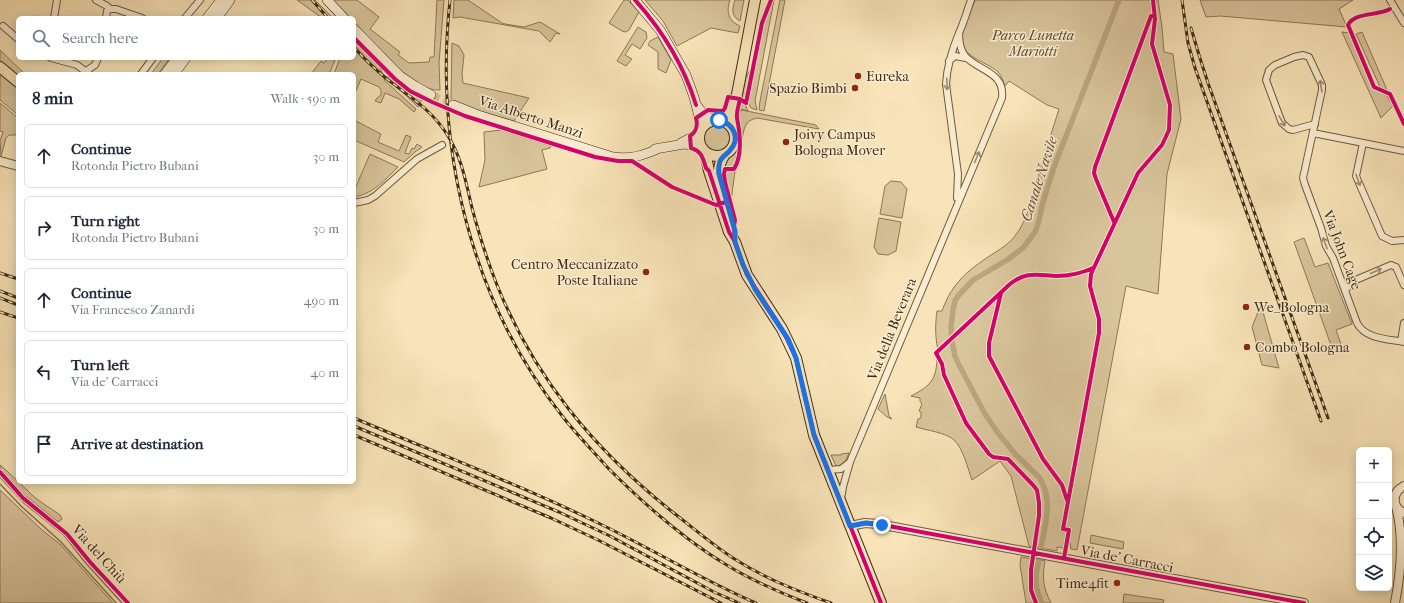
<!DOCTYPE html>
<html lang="en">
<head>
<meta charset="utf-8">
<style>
  body { margin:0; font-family:"IM FELL French Canon",serif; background:#f2f2f3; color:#1f2937 }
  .controls { position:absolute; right:12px; bottom:12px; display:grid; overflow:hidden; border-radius:6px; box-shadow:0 2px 10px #0003 }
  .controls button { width:36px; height:36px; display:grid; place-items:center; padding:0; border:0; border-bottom:1px solid #e0e1e3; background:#fff; color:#1f2937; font:20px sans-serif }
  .stop { position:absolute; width:12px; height:12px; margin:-9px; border:3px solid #1a73e8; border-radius:50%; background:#fff }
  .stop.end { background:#1a73e8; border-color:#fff; box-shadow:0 1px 4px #0008 }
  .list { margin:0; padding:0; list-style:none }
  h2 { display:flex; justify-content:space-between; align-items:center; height:52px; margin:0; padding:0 16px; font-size:17px }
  h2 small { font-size:13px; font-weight:400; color:#747a83 }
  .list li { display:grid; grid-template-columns:26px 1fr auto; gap:12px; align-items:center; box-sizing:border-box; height:64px; margin:0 8px 8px; padding:0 8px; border:1px solid #e0e1e3; border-radius:6px }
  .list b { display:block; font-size:15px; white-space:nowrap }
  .list p { margin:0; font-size:13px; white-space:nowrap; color:#747a83 }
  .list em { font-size:13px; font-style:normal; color:#747a83 }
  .icon { flex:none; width:22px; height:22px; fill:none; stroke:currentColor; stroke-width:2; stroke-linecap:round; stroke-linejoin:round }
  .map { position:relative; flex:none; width:1404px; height:603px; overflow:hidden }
  .search { position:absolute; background:#fff; box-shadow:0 2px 10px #0003; left:16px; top:16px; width:340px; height:44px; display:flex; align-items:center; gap:10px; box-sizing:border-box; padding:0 14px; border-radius:6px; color:#747a83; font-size:15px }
  .panel { position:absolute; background:#fff; box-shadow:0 2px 10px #0003; left:16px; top:72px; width:340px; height:412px; border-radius:6px }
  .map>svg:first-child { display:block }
</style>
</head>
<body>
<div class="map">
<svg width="1404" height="603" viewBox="0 0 1404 603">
  <rect width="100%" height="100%" fill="#f8e4b8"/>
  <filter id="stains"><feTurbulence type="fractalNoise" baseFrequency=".005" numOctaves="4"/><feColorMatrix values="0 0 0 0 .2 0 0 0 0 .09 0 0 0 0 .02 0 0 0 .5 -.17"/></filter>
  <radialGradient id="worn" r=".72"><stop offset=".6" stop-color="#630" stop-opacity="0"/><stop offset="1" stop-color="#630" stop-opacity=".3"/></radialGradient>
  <path fill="#d9c59c" stroke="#8d7856" d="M297 0H315L333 18H322Z
    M332 0H357L379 17 370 29 400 52 398 55 409 63 429 62 430 57H434L437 0H444L439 63 440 90C437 90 434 90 431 89 406 83 372 41 354 22V18H350Z
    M454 0H468L502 23 505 24 524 27 540 22 560 34 556 33 550 42 539 31 460 17 453 18Z
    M624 0H628L639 12 629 30 626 32 622 31 609 23Z
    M645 0H730C726 11 728 21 740 26L738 33 711 28 677 46 663 21Z
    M735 0H744L740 21C731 16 732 9 735 0Z
    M772 0H774L755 101 757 110 751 108 748 103 763 23Z
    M780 0H785L764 111 759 110 760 101Z
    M975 0H1158L1162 27 1164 52 1173 54 1181 119 1167 174 1158 294 1126 286 1077 550 1071 549 1070 543 1065 542 1063 548 1057 547V551L1029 546 1011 476 1000 461 972 480C968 469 963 448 954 440 947 433 926 430 916 427L918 419 921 418V412L919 411 922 404 920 401V398L911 396C931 386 937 379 937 356L939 354C935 340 935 325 937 311H942C952 283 967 271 991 255 999 250 1009 244 1015 236 1029 219 1034 189 1041 168 1046 148 1053 129 1059 109L1047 105 1009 81 1005 86C1003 81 1002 76 998 72 986 61 959 57 962 36 964 24 971 11 975 0Z
    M1200 0H1353L1339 9 1347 27 1220 16 1206 17Z
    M638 27 646 32 647 38 640 49 632 44 625 55 632 59 626 66 617 61Z
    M1342 32 1350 33 1374 88 1387 96 1393 106 1381 118Z
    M1362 32 1387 90 1380 87 1356 34Z
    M658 37 671 60 666 73 658 69V52L648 45 650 41Z
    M354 40 380 67 385 81 416 109 414 112 399 99 385 93 381 103 375 101 377 98 381 95V90L379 87 361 79 354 95V74H334L340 58H354Z
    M452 43 459 46 464 55 462 74 463 83 529 98 514 121 476 110 451 100Z
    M0 50 25 74H18V77L0 61Z
    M163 58H170L158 74H151Z
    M328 58H336L329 74H311L321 61 324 63Z
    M754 62 745 104 748 111 740 109 745 80Z
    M0 72 18 87V115L0 100Z
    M388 76H390L401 86 422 99 418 107 388 78Z
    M0 103 18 118V132L16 135H9L6 138 1 156 0 141 3 132 0 131Z
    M742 110 816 125 819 129 757 118C745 120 744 129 742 139L739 117 740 111Z
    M354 120 381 134 378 142 399 151 406 135 411 137 405 153 409 154 412 148 414 149 417 144 422 147 415 152 404 162 354 140Z
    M704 138a13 13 0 1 1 26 0a13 13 0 1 1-26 0Z
    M501 130 551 146 550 148 542 150 547 169 479 187 485 160 484 132Z
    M739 145 734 166 722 169C726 158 734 155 739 145Z
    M370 154 398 167C385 180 373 194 354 197V191Z
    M726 170 735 171 731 201 726 181Z
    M891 181 901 182 907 189 902 218 880 214 885 186Z
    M879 218 901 222 896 251 888 255 878 254 874 247Z
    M1304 238 1315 267 1328 263 1352 324 1336 330 1341 344 1332 348 1294 242Z
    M1261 305 1279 368 1262 365 1252 327Z
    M885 394 889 416 892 419 887 417 878 409Z
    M849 453C846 460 844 466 836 466L831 455H841V454Z
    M0 465C10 473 18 482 27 490 36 500 49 507 60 515L62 519 58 522 23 494 0 468Z
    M0 490 42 530 61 545 113 603H0Z
    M1091 535 1124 542 1123 549 1090 543Z
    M1021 557 1045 561C1042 578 1043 587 1051 603H1026L1020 565Z
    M1124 594 1164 600 1163 603H1123Z"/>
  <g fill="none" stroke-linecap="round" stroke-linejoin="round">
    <path stroke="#8a7453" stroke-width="1.5" d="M0 477 24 503 64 535 84 561 122 603
      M0 484 21 506 61 542 116 603"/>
    <path stroke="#baa57f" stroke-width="5.5" d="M1041 548C1045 524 1054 500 1039 477L1016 455 998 433 985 414 959 365 955 356 952 341 951 327 953 310 955 301 958 296 973 280 1007 260 1023 248 1035 232 1038 224 1043 202 1054 167 1119 0
      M1039 560C1035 576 1034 588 1042 603"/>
    <path stroke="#d3bf97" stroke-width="9" stroke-dasharray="9 4.5" stroke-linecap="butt" d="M431 95 453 105"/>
    <g stroke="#6f593b" stroke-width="8">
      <path id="minor" d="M96 0 107 6 110 9H116L142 18
        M1390 0 1404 23
        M54 18 57 0
        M106 18 107 11 110 9
        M185 18 200 0
        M3 26 18 39
        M51 58 77 65 89 74
        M949 61 955 56 966 58
        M86 71 95 65 98 58
        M141 74 153 58
        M1315 124 1293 130 1289 129 1282 123 1266 80 1269 70 1275 65 1294 57 1303 55 1309 57 1322 85V90L1303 178 1305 185 1321 228 1326 246 1333 258 1357 323C1365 339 1388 339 1404 342
        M1313 133 1404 151
        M1363 143 1356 176 1382 236 1392 241 1404 240
        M957 198 958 174 946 84C947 65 952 50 959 33 964 22 967 11 971 0
        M354 203 368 200 375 196 417 159 442 145
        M1345 291 1351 282 1391 265 1396 267 1404 285
        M1401 341 1404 323
        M828 470 841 469 850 462
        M841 499 843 487 850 462 1002 98C1005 72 979 71 966 57 960 51 959 41 959 33"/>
    </g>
    <g stroke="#6f593b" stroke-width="10">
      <path id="tertiary" d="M0 161 18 166
        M1404 486C1392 492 1391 507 1404 513
        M1395 503C1404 533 1401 572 1395 603
        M850 526 865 523 878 524 1304 603"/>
    </g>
    <g stroke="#412b11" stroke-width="10">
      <path id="secondary" d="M327 0 344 18
        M635 0 660 30 686 75 694 97 702 128
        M207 18 221 0
        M217 18 230 0
        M354 29 400 76 415 86 431 95
        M165 74 177 58
        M174 74 186 58
        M453 105 478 115 613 157C630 160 644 155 660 148
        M698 107 704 115 713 120
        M681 143 700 133
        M655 149 684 144 701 146"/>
    </g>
    <g stroke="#412b11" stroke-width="12">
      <path id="primary" d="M0 67 18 82
        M699 138a18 18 0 1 1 36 0a18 18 0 1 1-36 0Z
        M721 120 729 110 731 100
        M733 129 734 110 755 0
        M705 152 709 171 729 232 735 242 747 275 782 329 796 358 814 435 881 603
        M724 196C719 180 715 169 725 154"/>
    </g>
    <use href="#minor" stroke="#faedd1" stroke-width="6"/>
    <use href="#tertiary" stroke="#faedd1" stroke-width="8"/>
    <use href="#secondary" stroke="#faedd1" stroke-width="9"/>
    <use href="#primary" stroke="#f8e4b8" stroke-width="10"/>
    <g stroke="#412b11" stroke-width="3">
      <path id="rail" d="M312 0 328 18
        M450 0C434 146 470 300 563 417 577 435 593 451 608 468 643 503 682 538 725 564 751 580 778 592 807 603
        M1182 0 1188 43 1195 68 1321 421
        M1191 28 1199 55 1208 83 1328 418
        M354 47C364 59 375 69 387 79 409 96 433 111 448 136 462 158 466 183 472 208 479 234 487 260 497 285 534 377 593 448 670 510 691 526 711 544 733 558 764 578 797 591 831 603
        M0 273 18 279
        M0 291 18 298
        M0 298 18 305
        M0 312 18 318
        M354 418C434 452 516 483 594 521 649 547 700 579 756 603
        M354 426 559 512 610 536 714 592 739 603
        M354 435 551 518 598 540 721 603"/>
    </g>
    <use href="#rail" stroke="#faedd1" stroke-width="1.5" stroke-dasharray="4.5" stroke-linecap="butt"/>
    <g stroke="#faedd1" stroke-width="6">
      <path id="cycleway" d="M635 0C662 30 684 66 696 105
        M771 0 762 23 746 103 740 99 728 97 725 108 723 111 708 110 696 118C698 125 696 132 690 136L691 148C702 151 703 159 706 168L709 171 729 232 735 242 747 275 782 329 796 358 814 435 881 603
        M1390 9C1378 16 1354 12 1348 25L1374 87 1390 94 1404 124
        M354 38 395 79 410 91 432 102 465 116 595 157 618 161H632L672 187 716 205 729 201
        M1114 222 1096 179 1094 173 1095 167 1151 16
        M735 238 734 226 735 220 725 182 724 174 725 169H734C743 155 740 133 737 118 736 112 739 105 740 99
        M1001 293 989 343V356L1043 459 1062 485 1067 500
        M0 472 23 498 67 534 90 562 128 603
        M850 526 865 523 878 524 1304 603
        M1064 558 1069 530 1063 529 1099 333V319L1090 286 1091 274 1138 173 1162 145 1169 130 1170 105 1152 44 1155 19 1153 0
        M1036 603 1031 590V570L1039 516V503L1037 490 1033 485 1008 459 993 457 989 454 966 423 944 375 942 364 936 353 1010 284C1026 271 1037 275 1056 276 1068 276 1082 273 1093 268"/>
    </g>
    <use href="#cycleway" stroke="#d6006c" stroke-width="4"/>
  </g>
  <defs><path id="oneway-shaft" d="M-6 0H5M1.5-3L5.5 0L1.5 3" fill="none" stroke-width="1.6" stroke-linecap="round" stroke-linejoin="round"/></defs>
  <g stroke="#9e8c71">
    <use href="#oneway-shaft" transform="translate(947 84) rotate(88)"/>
    <use href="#oneway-shaft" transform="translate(1321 86) rotate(-99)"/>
    <use href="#oneway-shaft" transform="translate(1282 121) rotate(60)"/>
    <use href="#oneway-shaft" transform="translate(977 157) rotate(-67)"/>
    <use href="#oneway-shaft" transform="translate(1358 180) rotate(70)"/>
    <use href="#oneway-shaft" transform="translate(1325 243) rotate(-110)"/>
    <use href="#oneway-shaft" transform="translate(1376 271) rotate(-24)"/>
  </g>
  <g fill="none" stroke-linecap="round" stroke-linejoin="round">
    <path stroke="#1a73e8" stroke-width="5" d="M719 120C732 123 741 137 731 149 728 154 723 155 720 161 719 165 718 169 719 174L735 231V242L743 265 755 289 788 339 796 358 814 435 850 526 866 523 882 525"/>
  </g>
  <g fill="#8f2418" stroke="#faedd1" stroke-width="1.5">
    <circle cx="858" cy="76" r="4"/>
    <circle cx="855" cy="88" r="4"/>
    <circle cx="786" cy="142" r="4"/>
    <circle cx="646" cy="272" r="4"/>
    <circle cx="1246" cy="307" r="4"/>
    <circle cx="1247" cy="347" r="4"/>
    <circle cx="1117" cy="583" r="4"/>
  </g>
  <g text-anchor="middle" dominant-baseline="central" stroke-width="3" stroke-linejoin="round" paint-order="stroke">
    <g font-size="14" font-style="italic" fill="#5f4a2d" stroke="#faedd1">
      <text x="1033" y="35">Parco Lunetta<tspan x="1033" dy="16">Mariotti</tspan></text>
    </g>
    <g font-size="14" fill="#412b11" stroke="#faedd1" text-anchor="start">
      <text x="866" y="76">Eureka</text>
      <text x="847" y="88" text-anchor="end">Spazio Bimbi</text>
      <text x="794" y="134">Joivy Campus<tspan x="794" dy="16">Bologna Mover</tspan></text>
      <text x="638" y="264" text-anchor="end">Centro Meccanizzato<tspan x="638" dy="16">Poste Italiane</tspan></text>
      <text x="1254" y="307">We_Bologna</text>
      <text x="1255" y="347">Combo Bologna</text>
      <text x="1109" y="583" text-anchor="end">Time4fit</text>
    </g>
    <g font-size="14" fill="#412b11" stroke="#faedd1">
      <text transform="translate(531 117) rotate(18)">Via Alberto Manzi</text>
      <text transform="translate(1342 250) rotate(69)">Via John Cage</text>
      <text transform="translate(892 329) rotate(-68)">Via della Beverara</text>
      <text transform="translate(99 554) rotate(48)">Via del Chiù</text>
      <text transform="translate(1127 559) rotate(11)">Via de' Carracci</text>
    </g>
    <g font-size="15" font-style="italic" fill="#655032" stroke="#faedd1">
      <text transform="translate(1039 179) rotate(-72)">Canale Navile</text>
    </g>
  </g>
  <rect width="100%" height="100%" filter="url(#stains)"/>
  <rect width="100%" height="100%" fill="url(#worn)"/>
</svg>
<div class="controls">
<button>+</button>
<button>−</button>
<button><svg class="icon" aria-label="locate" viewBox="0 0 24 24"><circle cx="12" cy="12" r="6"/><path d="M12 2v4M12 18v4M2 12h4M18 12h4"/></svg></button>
<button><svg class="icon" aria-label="layers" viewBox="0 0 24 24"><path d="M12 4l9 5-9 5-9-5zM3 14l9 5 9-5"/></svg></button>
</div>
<div class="stop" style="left:719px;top:120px"></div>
<div class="stop end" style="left:882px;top:525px"></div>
<div class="search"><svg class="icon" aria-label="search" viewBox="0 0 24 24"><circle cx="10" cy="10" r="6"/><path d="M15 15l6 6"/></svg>Search here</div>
<section class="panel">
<h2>8 min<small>Walk · 590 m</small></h2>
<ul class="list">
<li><svg class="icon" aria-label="ahead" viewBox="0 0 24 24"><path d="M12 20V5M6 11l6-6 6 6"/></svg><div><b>Continue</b><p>Rotonda Pietro Bubani</p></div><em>30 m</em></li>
<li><svg class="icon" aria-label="right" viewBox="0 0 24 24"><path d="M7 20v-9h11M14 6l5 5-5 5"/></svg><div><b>Turn right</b><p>Rotonda Pietro Bubani</p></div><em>30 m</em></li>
<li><svg class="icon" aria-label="ahead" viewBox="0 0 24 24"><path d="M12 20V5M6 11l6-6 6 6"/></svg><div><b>Continue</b><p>Via Francesco Zanardi</p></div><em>490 m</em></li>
<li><svg class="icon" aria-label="left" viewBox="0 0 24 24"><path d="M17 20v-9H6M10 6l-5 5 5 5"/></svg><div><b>Turn left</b><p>Via de' Carracci</p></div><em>40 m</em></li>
<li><svg class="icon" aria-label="arrive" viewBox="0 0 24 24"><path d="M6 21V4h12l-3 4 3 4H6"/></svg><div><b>Arrive at destination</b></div></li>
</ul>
</section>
</div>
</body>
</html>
